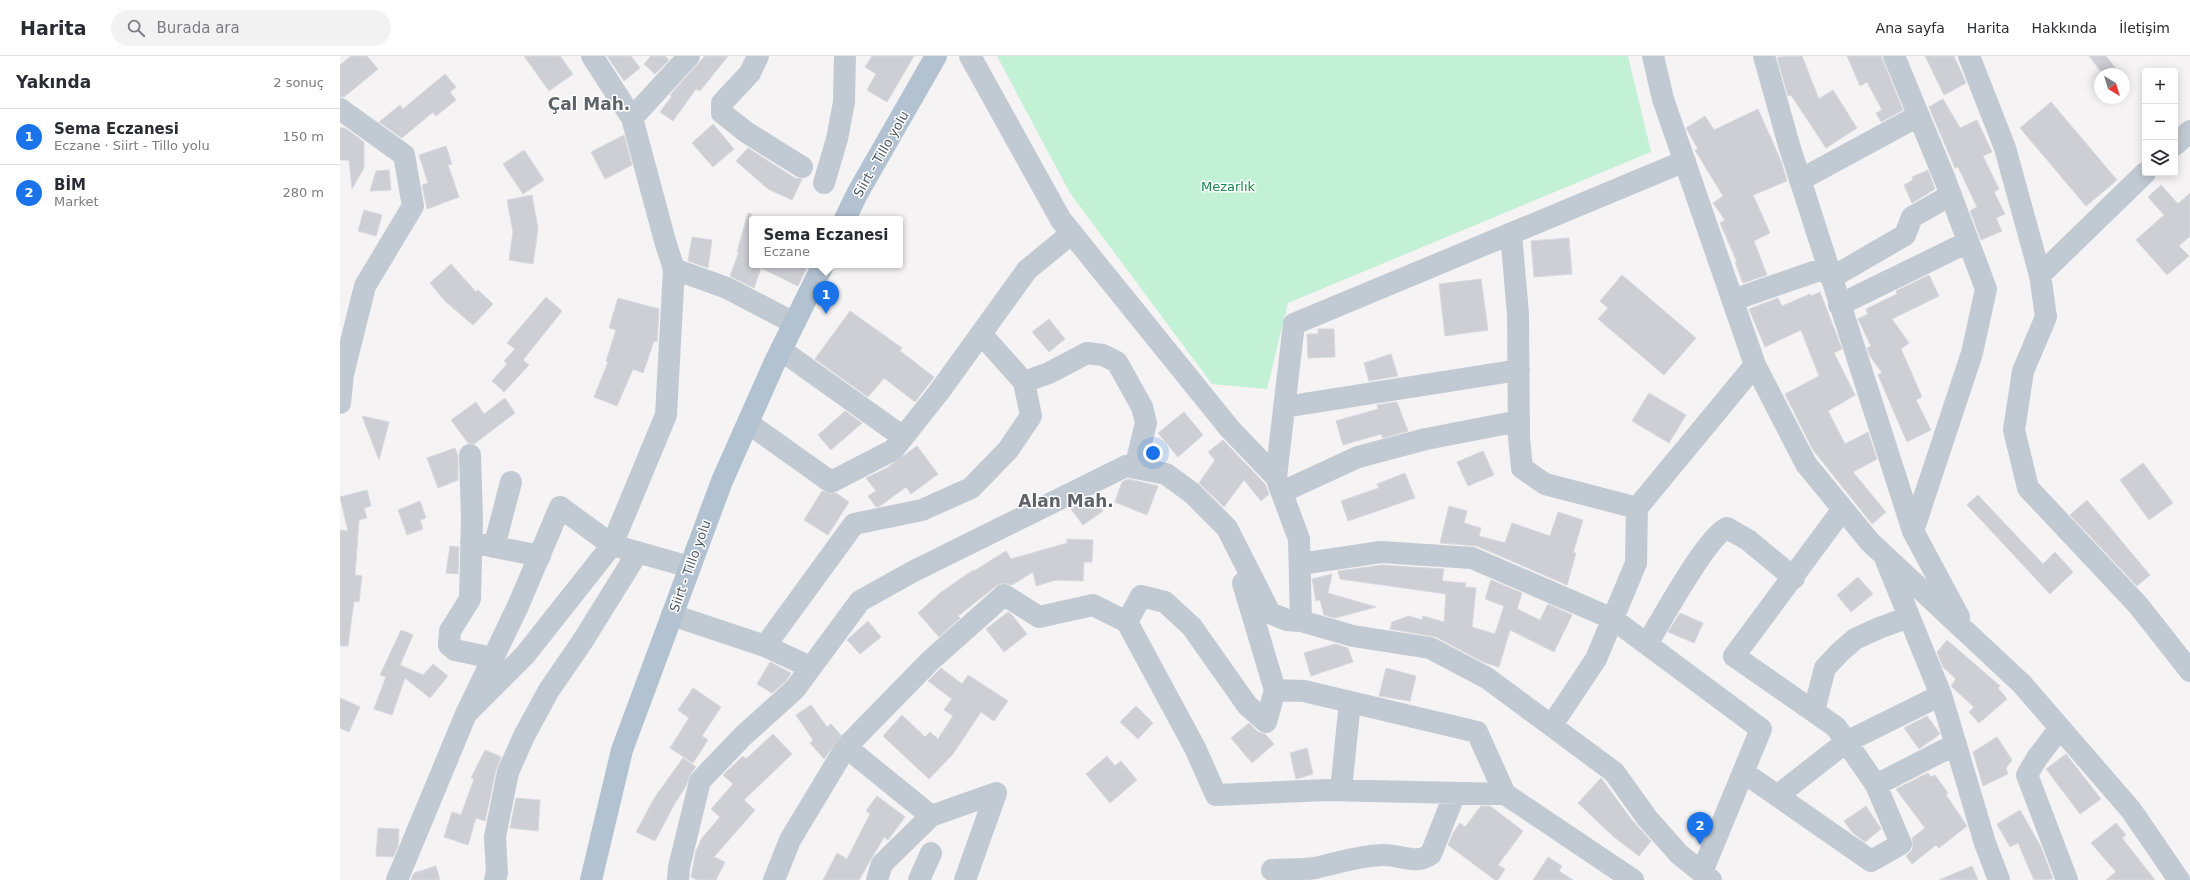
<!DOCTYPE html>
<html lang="tr">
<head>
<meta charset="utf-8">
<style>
  body { margin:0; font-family:"DejaVu Sans",sans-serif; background:#f2f2f3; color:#2b2b33 }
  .controls { position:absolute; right:12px; top:12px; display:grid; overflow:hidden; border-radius:4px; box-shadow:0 2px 10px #0003 }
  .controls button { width:36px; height:36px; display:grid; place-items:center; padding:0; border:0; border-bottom:1px solid #e1e1e2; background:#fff; color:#2b2b33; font:20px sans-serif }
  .compass { position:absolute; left:1754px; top:12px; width:36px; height:36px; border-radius:50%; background:#fff; box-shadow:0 2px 10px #0003; rotate:142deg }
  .you { position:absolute; left:813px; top:397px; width:14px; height:14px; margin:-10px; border:3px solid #fff; border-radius:50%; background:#1a73e8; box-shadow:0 0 0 6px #1a73e833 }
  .badge { display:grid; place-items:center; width:26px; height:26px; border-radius:50%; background:#1a73e8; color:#fff; font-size:13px; font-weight:700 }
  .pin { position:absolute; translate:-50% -33px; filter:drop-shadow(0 1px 2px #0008) }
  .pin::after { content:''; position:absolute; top:21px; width:14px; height:12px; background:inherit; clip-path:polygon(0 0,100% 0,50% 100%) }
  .popup { position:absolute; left:409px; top:160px; width:154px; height:52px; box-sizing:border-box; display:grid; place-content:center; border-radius:4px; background:#fff; filter:drop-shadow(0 1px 3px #0005); font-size:13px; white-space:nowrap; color:#7c7c81 }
  .popup b { font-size:15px; color:#2b2b33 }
  .popup::after { content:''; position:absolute; left:50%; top:100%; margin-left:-8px; border:8px solid transparent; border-top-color:#fff }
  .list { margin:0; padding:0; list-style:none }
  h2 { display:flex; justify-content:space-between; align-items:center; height:52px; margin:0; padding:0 16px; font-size:17px }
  h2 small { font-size:13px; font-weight:400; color:#7c7c81 }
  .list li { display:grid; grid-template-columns:26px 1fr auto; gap:12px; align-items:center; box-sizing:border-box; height:56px; padding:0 16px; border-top:1px solid #e1e1e2 }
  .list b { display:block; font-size:15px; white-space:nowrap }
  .list p { margin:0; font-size:13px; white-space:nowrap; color:#7c7c81 }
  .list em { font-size:13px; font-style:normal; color:#7c7c81 }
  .icon { flex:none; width:22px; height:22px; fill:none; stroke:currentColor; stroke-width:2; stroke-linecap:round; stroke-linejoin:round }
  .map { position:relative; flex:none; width:1850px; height:824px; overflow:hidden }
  header { display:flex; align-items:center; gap:24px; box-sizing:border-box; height:56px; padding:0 20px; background:#fff; border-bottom:1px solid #e1e1e2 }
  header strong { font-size:19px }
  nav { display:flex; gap:22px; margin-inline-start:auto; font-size:14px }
  .search { width:280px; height:36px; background:#f2f2f3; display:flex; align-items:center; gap:10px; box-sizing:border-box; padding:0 14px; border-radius:22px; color:#7c7c81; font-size:15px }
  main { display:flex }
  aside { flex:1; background:#fff }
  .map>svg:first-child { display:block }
</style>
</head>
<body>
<header>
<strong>Harita</strong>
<div class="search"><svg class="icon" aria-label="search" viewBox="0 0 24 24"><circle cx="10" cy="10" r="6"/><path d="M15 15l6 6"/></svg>Burada ara</div>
<nav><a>Ana sayfa</a><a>Harita</a><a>Hakkında</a><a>İletişim</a></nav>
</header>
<main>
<aside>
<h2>Yakında<small>2 sonuç</small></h2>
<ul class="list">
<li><span class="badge">1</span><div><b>Sema Eczanesi</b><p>Eczane · Siirt - Tillo yolu</p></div><em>150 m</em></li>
<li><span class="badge">2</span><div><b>BİM</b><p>Market</p></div><em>280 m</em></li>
</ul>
</aside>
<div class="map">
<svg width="1850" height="824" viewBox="0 0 1850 824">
  <rect width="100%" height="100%" fill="#f5f3f3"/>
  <path fill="#c3f1d5" d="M657 0H1288L1311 96 948 247 927 333 872 328 730 137Z"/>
  <path fill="#cdcfd5" stroke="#d7d9de" d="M11 0H27L38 13 4 41H0V9Z
    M184 0H220L233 18 209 35Z
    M267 0H291L300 12 284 25Z
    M311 0H325L329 4 315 18 304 8Z
    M365 0H388L360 35 356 33 333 65 320 56 332 40 330 39Z
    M532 0H574L547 46 527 34 536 18 525 11Z
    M1462 0 1479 43 1493 34 1517 72 1486 92 1451 39 1448 40 1437 1Z
    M1507 0H1541L1563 54 1541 66 1536 57 1542 54 1527 26 1520 30Z
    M1585 0H1614L1626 27 1604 39Z
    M1749 0H1766L1780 18H1763Z
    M105 18 116 31 110 36 116 44 96 60 93 56 62 82 39 66 60 49 63 53Z
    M1603 43 1620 72 1637 64 1652 96 1643 100 1659 133 1654 136 1665 158 1656 162 1662 175 1641 184 1630 155 1637 151 1618 111 1615 112 1589 51Z
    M1711 46 1777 124 1746 150 1680 72Z
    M1418 53 1441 105 1447 125 1413 139 1430 177 1414 185 1427 219 1403 227 1395 206H1397L1380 167 1385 164 1373 147 1383 140 1355 94 1358 93 1346 72 1365 60 1374 74Z
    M373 68 394 93 373 111 352 87Z
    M0 72H5L24 86V112L12 133 9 104H0Z
    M284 79 292 109 265 123 251 96Z
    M106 90 112 108 108 109 119 141 87 153 82 129 88 127 79 99Z
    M408 92 455 122 462 123 452 144 428 133 396 105Z
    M184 94 204 124 183 138 163 108Z
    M49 114 51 134 30 135 36 115Z
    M1588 114 1595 133 1572 147 1564 129 1573 124 1572 121Z
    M1821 129 1838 148 1850 137V180L1839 190 1849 200 1827 219 1796 184 1824 159 1808 141Z
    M192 139 198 173 193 208 169 204 173 176 167 144Z
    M24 154 42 159 36 180 18 175Z
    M408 157 412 158V209H468L458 230 421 212 414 232 390 220 399 196H397Z
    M352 181 372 184 368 212 348 205Z
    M1229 182 1232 218 1194 221 1191 185Z
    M111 208 136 236 138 234 153 248 133 269 106 246 90 227Z
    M1282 219 1356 282 1324 319 1258 263 1268 252 1260 245Z
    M1589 219 1599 240 1552 263 1569 287 1561 293 1582 341 1576 344 1591 374 1567 386 1538 319 1542 317 1530 300 1527 292 1531 290 1518 263 1528 258 1526 253 1557 238 1556 235Z
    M1141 223 1148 274 1105 280 1099 228Z
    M1480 236 1502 293 1494 297 1515 339 1488 355 1505 388 1528 376 1537 403 1513 416 1546 456 1532 468 1473 394 1445 338 1479 320 1461 274 1425 291 1409 253 1438 242 1442 250 1470 238 1471 240Z
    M206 241 222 255 183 304 189 309 164 336 152 325 167 308 164 305 175 293 167 287Z
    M278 242 319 253 317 286 314 285 303 317 293 313 277 350 254 341 268 306 266 305 276 274 269 272Z
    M510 255 562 292 560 295 594 321 575 346 544 322 528 341 475 303Z
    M709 263 725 283 709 296 692 276Z
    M978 273H994L995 301 968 302 967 278H978Z
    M1051 298 1058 320 1029 325 1024 307Z
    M1309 337 1346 359 1329 387 1292 365Z
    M165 342 175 357 134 388 128 387 111 364 136 346 144 358Z
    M1057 346 1068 375 1043 382 1041 378 1003 389 996 365 1038 353 1037 349Z
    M505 355 522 367 491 394 478 379Z
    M844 356 863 379 838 401 818 377Z
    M22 360 49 366 39 404Z
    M883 384 925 428 929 438 921 445 904 424 884 451 859 427 875 404 868 396Z
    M577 390 598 418 571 438 566 431 540 450 536 451 528 440 536 435 526 422 547 412Z
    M115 392 118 400V424L98 432 87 402Z
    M1143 395 1154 419 1128 430 1117 406Z
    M1803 407 1833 447 1809 464 1780 424Z
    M1065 417 1075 442 1008 465 1001 445 1039 432 1037 428Z
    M788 423 818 430 807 459 775 446 782 426Z
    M27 434 31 450 24 452 27 462 19 464 15 519 22 520 19 546 14 545 8 590H0V474L8 475 0 441Z
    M482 435 490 438 496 437 509 446 488 479 464 464Z
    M1638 439 1703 508 1715 496 1733 516 1710 538 1627 449Z
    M753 440 763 455 743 469 731 453Z
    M1747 444 1810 519 1797 530 1730 459Z
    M80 445 86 462 80 464 83 473 67 479 58 454Z
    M1109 450 1127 455 1124 467 1141 472 1139 480 1165 487 1172 467 1210 480 1218 456 1243 464 1233 497H1236L1227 529 1137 490 1100 487Z
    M727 483 753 484 752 506H744L743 525 716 524 696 530 693 516 672 529 662 527 656 530 618 560 620 562 599 581 578 557 600 537 633 514 634 515 666 495 671 503 727 487Z
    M110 490 119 491 118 518 106 517Z
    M1042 509 1104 513 1102 525 1126 527 1125 531 1136 532 1132 571 1155 578 1164 550 1145 543 1151 524 1182 537 1177 553 1200 564 1208 548 1232 559 1214 596 1170 574 1159 611 1143 606 1096 581 1050 573 1052 566 1069 560 1082 564 1083 560 1104 566 1106 538 1000 523 998 515Z
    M992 518 988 537 1036 551 995 562 984 559 980 544 976 545 972 523Z
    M1518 521 1533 538 1511 556 1497 539Z
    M668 556 672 559 687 578 664 596 646 573Z
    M1340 557 1363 567 1354 587 1328 576Z
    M528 565 541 581 520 598 507 584Z
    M61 574 73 579 60 609 83 619 93 608 108 620 90 642 65 622 52 659 34 653 46 621 40 619Z
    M1607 584 1660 630 1658 632 1667 643 1639 667 1629 656 1634 651 1611 630 1616 623 1603 611 1597 596Z
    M995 588 1008 592 1013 606 971 620 964 597Z
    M430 606 451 617 446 625 432 637 417 628Z
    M601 612 622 628 628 619 668 645 654 665 641 656 613 698 589 723 543 680 562 659 585 681 590 676 598 683 613 660 604 654 612 643 588 625Z
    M1046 612 1076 620 1070 645 1039 640Z
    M353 632 381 651 362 680 368 684 353 707 330 692 349 662 338 654Z
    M0 642 20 651 9 676 0 672Z
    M471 649 487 671 491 668 501 679 484 703 470 687 473 684 456 659Z
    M796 650 813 667 798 683 780 666Z
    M1587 660 1600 678 1579 693 1564 672Z
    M909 667 918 676 925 678 934 688 912 707 891 682Z
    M433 678 452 698 404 744 415 754 374 801 385 806 376 824H357L351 821 356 795 362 782 380 761 371 753 393 728 383 719 403 700 406 703Z
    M1657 681 1672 704 1666 712 1668 718 1643 730 1633 696Z
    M967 692 973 718 956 723 950 697Z
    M145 694 161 701 156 714 145 765 136 762 128 789 104 781 112 756 121 759 134 723 131 722Z
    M1726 698 1761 743 1740 758 1706 713Z
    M767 700 775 710 781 705 797 724 770 747 746 718Z
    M343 702 356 711 351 717 345 732 335 747 315 785 296 776 315 741Z
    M1588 717 1591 721 1595 719 1608 737 1606 739 1627 770 1599 792 1596 789 1572 808 1566 800 1572 794 1573 789 1572 782 1585 772 1556 733Z
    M1261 722 1291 763 1311 785 1299 800 1274 781 1238 747Z
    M537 740 565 761 548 784 544 781 519 824H483L497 797 507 803 530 758 526 755Z
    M176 742 200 744 198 775 170 772Z
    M1141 750H1150L1183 775 1158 809 1165 813 1158 824H1155L1108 789 1113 777 1120 767 1125 771Z
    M1526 750 1541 773 1525 786 1513 777 1504 765Z
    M1680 754 1701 791 1713 823 1694 824 1678 787 1670 791 1657 768Z
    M1776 767 1786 779 1782 782 1815 824H1766L1776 816 1751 787Z
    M38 772 59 773 58 790 53 801 36 800Z
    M1208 801 1222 810 1219 815 1233 824H1193Z
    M96 810 100 824H71L74 817Z
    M1632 810 1638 824H1599Z"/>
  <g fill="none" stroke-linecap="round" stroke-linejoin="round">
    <path stroke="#c1cad2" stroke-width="22" d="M252 0 292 62
      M349 0 292 62 325 185 334 213 326 359 272 489 350 511
      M418 0 410 17 382 47V57L406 76 462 111
      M630 0 721 164 890 373 936 421 959 483 961 565
      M1313 0 1323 43 1415 309 1466 408 1530 486 1682 628 1791 754 1839 824
      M1424 0 1449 89 1573 475 1619 561
      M1554 0 1604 121 1646 233 1632 297 1573 475
      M1629 0 1665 92 1700 219 1706 261 1683 315 1674 374 1688 432 1798 549 1850 615
      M0 53 64 99 73 150 25 230 3 318 0 347
      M1835 89 1850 75
      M1460 124 1578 60
      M484 127 497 83 504 46 505 0
      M1171 178 1178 258 1179 382 1182 412 1205 428 1297 452
      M334 213 387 232 454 267
      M1700 219 1805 117
      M1491 222 1565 179 1572 161 1611 139
      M1393 244 1488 211
      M1499 249 1628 186
      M441 294 563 381
      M684 326 709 317 747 297 763 299 777 306 802 351 806 367 795 412
      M944 351 1179 314
      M408 367 491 426 553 394 599 336 687 214 732 177
      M130 399 132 462 130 543 110 575 109 589 115 594 153 602
      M936 421 954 268 1345 105
      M942 436 1018 401 1086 383 1179 365
      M131 486 200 500
      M154 491 171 426
      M1546 504 1601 639 1645 787 1659 824
      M960 508 1041 496 1132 502 1273 563 1421 673 1362 816
      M332 559 425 590
      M787 566 801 540 825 546 852 571 907 649 926 666 935 634 903 527
      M1307 588C1321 565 1367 480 1387 472L1408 484 1454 522
      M470 611 425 590 514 468 582 454 631 432 668 394 691 360 684 326 641 278
      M935 634 964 635 1137 676 1165 738 1293 824
      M1474 655 1485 612 1500 596 1515 583 1539 572 1569 561
      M1212 669 1256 603 1296 507 1297 452 1415 309
      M1720 672 1697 702 1687 719 1727 824
      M506 691 591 760
      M1403 716 1531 805 1561 788 1536 729 1496 671 1394 600 1503 453
      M1536 729 1616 688
      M1001 734 1010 646
      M1437 740 1506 686 1601 639
      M932 814C946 813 961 814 975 812 999 807 1016 800 1042 799 1061 798 1075 810 1091 798L1115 737
      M57 824 126 658 178 550 220 451 272 489 185 599 126 658
      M155 824 157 817 155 781 168 716 184 680 209 634 242 586 298 496
      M338 824 339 811 360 725 403 680 455 633 520 545 572 516 786 410 826 418 852 437 887 472 930 557 947 564 961 565 1013 580 1090 592 1147 622 1274 716 1307 762 1339 798 1371 824
      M434 824 450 784 506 691 590 605 664 539 699 561 753 549 787 566 855 692 876 739 986 734 1165 738
      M537 824 542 808 591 760 656 737 625 824
      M579 824 591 797"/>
    <path stroke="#b3c2d1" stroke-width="22" d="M505 163 517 138 596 0
      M251 824 282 694 382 425 434 308 483 209"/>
  </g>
  <g text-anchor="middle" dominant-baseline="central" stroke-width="3" stroke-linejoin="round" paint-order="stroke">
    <g font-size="13" fill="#4a5661" stroke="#fff">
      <text transform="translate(541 98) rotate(-60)">Siirt - Tillo yolu</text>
      <text transform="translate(350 510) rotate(-70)">Siirt - Tillo yolu</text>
    </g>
    <g font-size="13" fill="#17864f" stroke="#fff">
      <text x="888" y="130">Mezarlık</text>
    </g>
    <g font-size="17" font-weight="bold" fill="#5f6368" stroke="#fff">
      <text x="249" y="48">Çal Mah.</text>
      <text x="726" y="445">Alan Mah.</text>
    </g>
  </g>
</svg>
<div class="controls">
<button>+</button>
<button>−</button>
<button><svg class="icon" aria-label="layers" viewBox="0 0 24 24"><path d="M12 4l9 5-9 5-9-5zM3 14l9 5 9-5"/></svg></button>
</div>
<svg class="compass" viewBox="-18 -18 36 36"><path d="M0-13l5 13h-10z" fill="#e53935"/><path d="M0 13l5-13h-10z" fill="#7c7c81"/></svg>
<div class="you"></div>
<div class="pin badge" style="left:486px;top:258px">1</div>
<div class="popup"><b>Sema Eczanesi</b>Eczane</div>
<div class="pin badge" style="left:1360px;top:789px">2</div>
</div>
</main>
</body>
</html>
